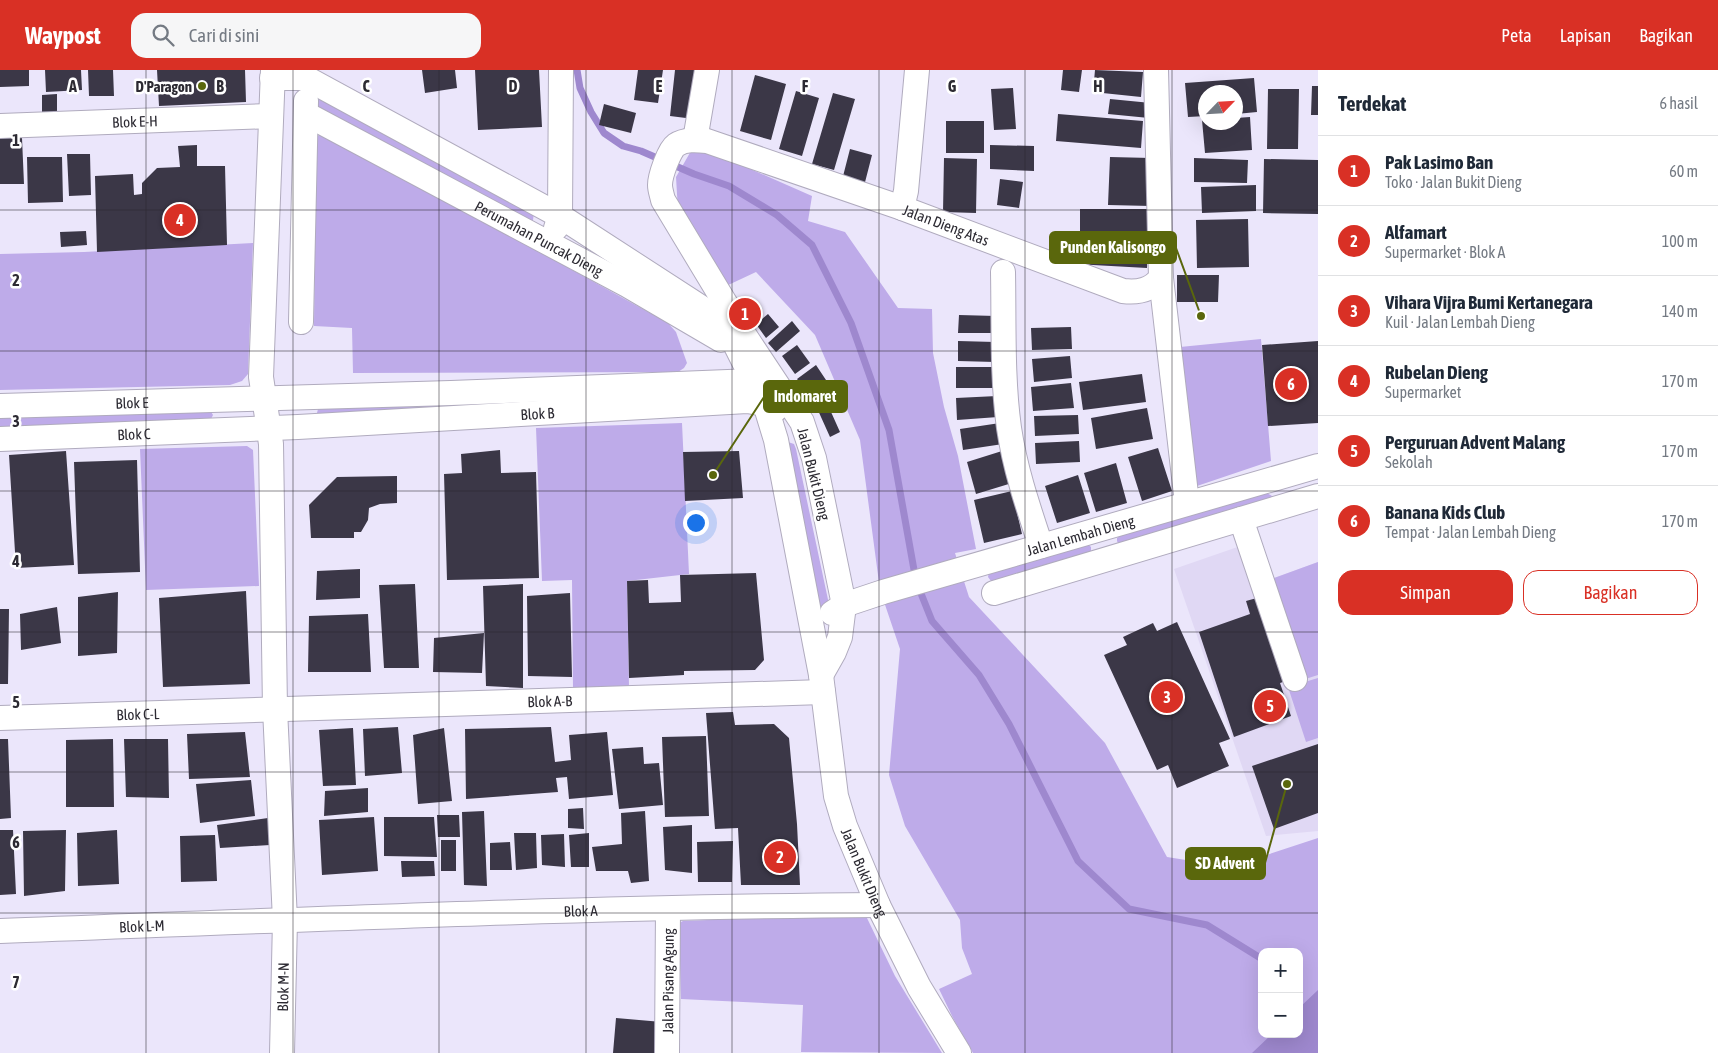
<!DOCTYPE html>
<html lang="id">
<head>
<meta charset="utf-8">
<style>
  body { margin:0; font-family:"Asap Condensed",sans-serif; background:#f6f6f7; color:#1f2937 }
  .controls { position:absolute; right:15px; bottom:15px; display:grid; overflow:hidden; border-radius:10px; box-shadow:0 5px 20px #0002 }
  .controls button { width:45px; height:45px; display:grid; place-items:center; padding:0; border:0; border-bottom:1px solid #e0e1e3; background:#fff; color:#1f2937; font:25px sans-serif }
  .compass { position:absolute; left:1198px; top:15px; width:45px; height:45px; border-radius:50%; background:#fff; box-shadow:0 5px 20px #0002; rotate:65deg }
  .you { position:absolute; left:695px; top:452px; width:18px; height:18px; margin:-12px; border:4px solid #fff; border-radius:50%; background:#1a73e8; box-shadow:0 0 0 8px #1a73e833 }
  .badge { display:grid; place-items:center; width:32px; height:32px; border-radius:50%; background:#d93025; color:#fff; font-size:16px; font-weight:700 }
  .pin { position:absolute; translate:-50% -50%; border:2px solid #fff; box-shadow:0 1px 5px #0006 }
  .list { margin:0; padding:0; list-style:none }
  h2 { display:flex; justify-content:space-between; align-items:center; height:65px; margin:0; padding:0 20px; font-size:21px }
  h2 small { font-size:16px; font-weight:400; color:#747a83 }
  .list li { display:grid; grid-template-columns:32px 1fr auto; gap:15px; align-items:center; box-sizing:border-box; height:70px; padding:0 20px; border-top:1px solid #e0e1e3 }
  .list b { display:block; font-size:19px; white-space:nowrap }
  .list p { margin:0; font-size:16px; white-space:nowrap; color:#747a83 }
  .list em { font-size:16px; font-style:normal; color:#747a83 }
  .actions { display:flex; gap:10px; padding:15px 20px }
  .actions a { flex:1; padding:11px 0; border:1px solid #d93025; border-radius:15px; text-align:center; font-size:18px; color:#d93025 }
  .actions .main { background:#d93025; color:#fff }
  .icon { flex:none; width:28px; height:28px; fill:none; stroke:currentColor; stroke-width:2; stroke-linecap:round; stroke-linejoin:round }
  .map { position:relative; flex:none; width:1318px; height:983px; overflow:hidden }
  header { display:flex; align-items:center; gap:30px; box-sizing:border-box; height:70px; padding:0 25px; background:#d93025; color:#fff }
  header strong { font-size:24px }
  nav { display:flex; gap:28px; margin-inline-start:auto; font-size:18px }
  .search { width:350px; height:45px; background:#f6f6f7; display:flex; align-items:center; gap:12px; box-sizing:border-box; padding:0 18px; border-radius:15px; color:#747a83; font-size:19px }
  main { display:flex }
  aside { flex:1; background:#fff }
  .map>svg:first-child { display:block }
</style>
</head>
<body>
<header>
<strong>Waypost</strong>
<div class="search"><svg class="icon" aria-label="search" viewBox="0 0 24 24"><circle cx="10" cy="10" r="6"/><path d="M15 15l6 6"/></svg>Cari di sini</div>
<nav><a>Peta</a><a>Lapisan</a><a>Bagikan</a></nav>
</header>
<main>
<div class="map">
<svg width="1318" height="983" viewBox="0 0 1318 983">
  <rect width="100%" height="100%" fill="#ebe6fb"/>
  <path fill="#e0d8f4" d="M1252 472 1266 511 1318 492V761L1266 766 1174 499Z"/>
  <path fill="#beabe9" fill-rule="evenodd" d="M314 24 534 143 533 150 527 151 312 33Z
    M320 63H325L668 253 676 262 687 293 684 298 678 302 353 303 352 258 314 256 316 69Z
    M691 81 714 83 812 126 808 151 845 162 898 238 932 239 933 283 944 337 958 386 976 479 955 483 969 527 1105 673 1167 787 1230 797 1318 768V983H973L953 948 939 919 972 904 962 878 960 850 905 756 889 705 900 579 880 520 860 370 815 265 756 202 724 217 678 141 676 107ZM1262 882H1299V964H1262Z
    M253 173 248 304 242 311 230 315 0 320V184L84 182Z
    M1261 269 1271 391 1197 416 1180 277Z
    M671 323 321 347 317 343 318 339 321 337Z
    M210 340 213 345 210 351 0 359V345Z
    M682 353 689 504 627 511 629 617 573 619 572 510 542 511 536 358Z
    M788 372 794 374 796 379 830 539 821 544Z
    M247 376 253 380 259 516 146 520 140 379Z
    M1267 423 1272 426V430L1119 475 1117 471V468L1120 466Z
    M1088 474 1091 477V482L995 512 991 511 988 507 989 502Z
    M1318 492V605L1299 611 1266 511Z
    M1318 608V668L1306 672 1288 617Z
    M861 844 866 846 895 906 942 983 801 982 803 935 681 929 679 853 683 851Z"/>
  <path fill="#9e88ce" d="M1318 920V983H1252L1272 964H1299V938Z"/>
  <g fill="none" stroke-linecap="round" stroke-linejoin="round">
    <path stroke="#9e88ce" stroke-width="7" d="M577 0 580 18 591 42 604 63 623 76 641 81 694 104 729 116 777 145 812 175 851 253 889 360 916 511 932 551 979 605 1009 654 1078 791 1129 839 1207 855 1262 889"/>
  </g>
  <path fill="#3b3747" d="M0 0H29V16L0 17Z
    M45 0H81L82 20 46 22Z
    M88 0H113L114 26H89Z
    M157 0H245L246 32 159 36Z
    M422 0H455L457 18 425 23Z
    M475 0H539L542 57 478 60Z
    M638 0H663L658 33 634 30Z
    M675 0H700L694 49 670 46Z
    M1063 0H1082L1079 22 1061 20Z
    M1095 0 1143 2 1141 27 1093 22Z
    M755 5 786 14 771 70 740 61Z
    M1254 8 1257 42 1236 44V22H1206V46L1188 47 1185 13Z
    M1312 16H1318V45H1311Z
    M1013 18 1016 59 994 60 991 19Z
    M1268 19H1299L1298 79H1267Z
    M796 21 819 28 802 86 779 79Z
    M833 23 855 29 834 100 812 94Z
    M57 24V44H42V25Z
    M1110 29 1151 33 1149 48 1108 44Z
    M604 34 636 43 631 63 599 55Z
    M1058 44 1143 51 1141 78 1056 71Z
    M1250 47 1252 80 1205 83 1202 50H1206V52H1236V48Z
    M946 51H984V83H946Z
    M0 68H22L24 114H0Z
    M197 75V96H225L227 175 97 182 95 106 133 104 134 125 142 124V113L157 98 180 97 178 76Z
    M990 75 1034 76V101L990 99Z
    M850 79 872 85 863 120 841 114Z
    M67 84H90L91 125 69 126Z
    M27 87H62L63 132 28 133Z
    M1110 87 1151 88V136L1108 135Z
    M944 88 977 89 976 143 943 142Z
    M1194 88 1248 90 1247 113 1194 112Z
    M1264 89 1318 90V144L1263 143Z
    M1000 109 1023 112 1019 138 997 135Z
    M1256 115V141L1202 143 1201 117Z
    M1080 139H1150V166L1080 165Z
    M1248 149 1249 197 1197 198 1196 150Z
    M86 161 87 175 61 177 60 162Z
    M1076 170 1148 174 1147 198 1075 194Z
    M1177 205H1219L1218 232H1177Z
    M768 244 779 257 766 268 756 254Z
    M959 245 996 246V263H958Z
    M792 251 800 261 776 282 768 273Z
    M1071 257 1072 279 1032 280 1031 258Z
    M958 271 995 272V292L958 291Z
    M1318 271V353L1268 356 1262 275Z
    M797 275 810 293 795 304 782 286Z
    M1070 286 1072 308 1034 312 1032 289Z
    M816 295 828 313 810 326 797 309Z
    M956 297H995V318H956Z
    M1142 304 1146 332 1083 340 1079 312Z
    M1071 313 1074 338 1033 341 1031 317Z
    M830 315 837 326 827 333 840 362 830 367 812 327Z
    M997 326 998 347 957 350 956 328Z
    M1147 338 1153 369 1096 379 1091 348Z
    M1078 345 1079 364 1035 366 1034 346Z
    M1000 353 1003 374 963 380 960 359Z
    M1079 371 1080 392 1036 394 1035 373Z
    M1158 378 1172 421 1142 431 1128 387Z
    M500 380 501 403 536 402 539 508 447 510 444 404 462 403 461 384Z
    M66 381 74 495 16 498 9 385Z
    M739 381 743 428 685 431 683 382Z
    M1002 381 1012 413 976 424 967 392Z
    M137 390 140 502 78 504 74 392Z
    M1116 393 1127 433 1096 442 1084 403Z
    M1078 405 1090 443 1057 453 1045 416Z
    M397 406V433L380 434 369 438 368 450 361 462H354V468H311L309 435 337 407Z
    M1012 421 1022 464 984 473 974 430Z
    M360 499V528L316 530 317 501Z
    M756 503 764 590 755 600 684 601V605L629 608 627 511 648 510 649 533 681 532 680 505Z
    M415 514 419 598H384L379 515Z
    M523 514V618L486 616 483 516Z
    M246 521 250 614 163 617 159 528Z
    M118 522 117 583 78 586V527Z
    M570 523 572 607 528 606 527 526Z
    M1264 526 1292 609 1280 613 1291 646 1234 667 1199 562 1250 544 1246 531Z
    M57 537 61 573 21 580 20 544Z
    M0 539H9L8 614H0Z
    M368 544 371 602H308L309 546Z
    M1177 552 1230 669 1219 673 1229 696 1177 718 1168 695 1157 700 1104 585 1127 575 1123 567 1153 553 1157 561Z
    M484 563 482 603 433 602 434 568Z
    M733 642 735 655 774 654 789 668 797 754 800 815H741L738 758 715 759 706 643Z
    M398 657 402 703 365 706 363 659Z
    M551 657 555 692 571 690 569 665 607 662 613 725 569 729 567 707 556 708 558 722 466 729 465 659Z
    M353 658 356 715 323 716 319 660Z
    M444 658 452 731 418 734 413 665Z
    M245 662 250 707 189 709 187 664Z
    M706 666 709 746 665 747 662 667Z
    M0 669H8L11 748 0 749Z
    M113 669 114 737H66V670Z
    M124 669H168L169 728 126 727Z
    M1318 674V743L1274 759 1252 696Z
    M643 677 644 694 659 693 663 735 619 739 612 679Z
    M251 710 255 746 200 753 196 714Z
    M368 718V742L324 746 325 721Z
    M583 738 584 759 568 758V739Z
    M484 741 487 816 464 815 462 742Z
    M645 741 649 811 631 813 628 801H596L592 777 622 774 621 743Z
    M437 745H459L460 767H438Z
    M374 747 378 801 322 805 319 750Z
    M384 747H434L437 787 384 786Z
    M268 748 270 775 220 778 217 755Z
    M692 755V803L665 800 663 757Z
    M0 760H13L16 824 0 825Z
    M66 760 65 821 24 826 23 761Z
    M117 760 119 814 78 816 77 763Z
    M514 763H536L537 798 516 800Z
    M589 763V797H571L569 765Z
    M564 764 565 797 542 795 541 765Z
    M215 765 217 811 181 812 180 766Z
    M441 770H456V801H441Z
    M733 771 732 812H698L697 772Z
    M510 772 512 800H490V773Z
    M401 791H434L435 806 402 807Z
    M616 948 662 952V983H613Z"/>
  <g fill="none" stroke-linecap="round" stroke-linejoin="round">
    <g stroke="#b0abbe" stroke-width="26">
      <g id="minor">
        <path d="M273 0 261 307 271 374 275 639 285 850 282 983"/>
        <path d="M1156 0 1161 208 1187 433"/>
        <path d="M272 8H306L560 146 742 264"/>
        <path id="s1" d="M306 44 627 215 721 270"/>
        <path id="s2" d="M0 56 271 46"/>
        <path d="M695 70 707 0"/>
        <path d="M902 138 906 121 917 0"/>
        <path d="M556 158 560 146 561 0"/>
        <path d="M1003 202C1004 254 1002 307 1009 358 1015 399 1028 437 1041 476"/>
        <path d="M301 252 306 31"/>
        <path id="s3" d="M733 270 765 334 776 370 821 605 836 726 845 756 878 835 919 917 959 983"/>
        <path id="s4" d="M0 336 451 323 753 311 766 317"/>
        <path id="s5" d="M0 369 298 357 747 331 765 334 776 339"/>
        <path d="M1241 449 1295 609"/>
        <path d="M994 523 1318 426"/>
        <path id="s6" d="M832 543 844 535 883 522 1318 396"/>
        <path id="s7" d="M821 605 834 582 840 567 844 535 814 388 802 352 745 266 663 130C662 125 660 120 660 115 660 106 669 80 676 75 685 69 696 70 707 71L902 138 1123 221C1139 223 1151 220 1161 208"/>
        <path id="s8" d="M0 648 823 622"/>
        <path id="s9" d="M0 861C293 850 585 837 878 835"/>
        <path id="s10" d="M667 983 668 839"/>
      </g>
    </g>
    <use href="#minor" stroke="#fff" stroke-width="24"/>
  </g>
  <path fill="none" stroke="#2c2a32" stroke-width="1" stroke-opacity="0.55" d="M146 0V983M293 0V983M439 0V983M586 0V983M732 0V983M879 0V983M1025 0V983M1172 0V983M0 140H1318M0 281H1318M0 421H1318M0 562H1318M0 702H1318M0 843H1318"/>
  <circle fill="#5a670c" stroke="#fff" stroke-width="2" cx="202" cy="16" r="5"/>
  <g text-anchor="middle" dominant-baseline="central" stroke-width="5" stroke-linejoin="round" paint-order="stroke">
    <g font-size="15" font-weight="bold" fill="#2c2a32" stroke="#fff" text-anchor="end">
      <text x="192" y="16">D'Paragon</text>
    </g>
    <g font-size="15" fill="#2c2a32" stroke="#fff">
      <text stroke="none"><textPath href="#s2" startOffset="135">Blok E-H</textPath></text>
      <text stroke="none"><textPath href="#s7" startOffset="869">Jalan Dieng Atas</textPath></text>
      <text stroke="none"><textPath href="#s1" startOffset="264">Perumahan Puncak Dieng</textPath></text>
      <text stroke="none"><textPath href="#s4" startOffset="132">Blok E</textPath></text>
      <text stroke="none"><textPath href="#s5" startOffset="538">Blok B</textPath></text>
      <text stroke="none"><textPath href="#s5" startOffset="134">Blok C</textPath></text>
      <text transform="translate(814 404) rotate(76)">Jalan Bukit Dieng</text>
      <text stroke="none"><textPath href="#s6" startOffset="261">Jalan Lembah Dieng</textPath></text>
      <text stroke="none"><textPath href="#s8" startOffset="550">Blok A-B</textPath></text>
      <text stroke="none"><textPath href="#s8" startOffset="138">Blok C-L</textPath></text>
      <text stroke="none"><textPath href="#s3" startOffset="552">Jalan Bukit Dieng</textPath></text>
      <text stroke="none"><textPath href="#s9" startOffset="581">Blok A</textPath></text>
      <text stroke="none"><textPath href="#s9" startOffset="142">Blok L-M</textPath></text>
      <text stroke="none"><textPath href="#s10" startOffset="72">Jalan Pisang Agung</textPath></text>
      <text transform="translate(283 917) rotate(-89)">Blok M-N</text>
    </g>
  </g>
  <g font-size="16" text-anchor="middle" font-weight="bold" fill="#2c2a32" stroke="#fff" stroke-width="5" stroke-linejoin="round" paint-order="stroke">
    <text x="73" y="22">A</text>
    <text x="220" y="22">B</text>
    <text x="366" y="22">C</text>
    <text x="513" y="22">D</text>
    <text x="659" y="22">E</text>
    <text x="805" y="22">F</text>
    <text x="952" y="22">G</text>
    <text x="1098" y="22">H</text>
    <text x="16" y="76">1</text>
    <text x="16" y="216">2</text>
    <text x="16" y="357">3</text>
    <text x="16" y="497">4</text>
    <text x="16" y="638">5</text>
    <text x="16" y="778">6</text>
    <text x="16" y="918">7</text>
  </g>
  <path fill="none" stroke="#5a670c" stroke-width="2" d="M1201 246L1176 178M713 405L764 327M1287 714L1265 793"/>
  <g fill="#5a670c" stroke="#fff" stroke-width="2">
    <circle cx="1201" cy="246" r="5"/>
    <circle cx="713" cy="405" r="5"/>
    <circle cx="1287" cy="714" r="5"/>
  </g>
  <g fill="#5a670c" stroke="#5a670c" stroke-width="2">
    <rect x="1050" y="162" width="126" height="31" rx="5"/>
    <rect x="764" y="311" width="83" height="31" rx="5"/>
    <rect x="1186" y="778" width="79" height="31" rx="5"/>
  </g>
  <g font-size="16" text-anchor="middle" font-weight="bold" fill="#fff">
    <text x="1113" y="183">Punden Kalisongo</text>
    <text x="805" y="332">Indomaret</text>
    <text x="1225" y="799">SD Advent</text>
  </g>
</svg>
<div class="controls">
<button>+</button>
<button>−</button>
</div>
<svg class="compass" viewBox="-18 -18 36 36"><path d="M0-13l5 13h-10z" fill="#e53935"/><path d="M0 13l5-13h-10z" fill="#747a83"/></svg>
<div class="you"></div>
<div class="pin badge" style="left:745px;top:244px">1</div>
<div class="pin badge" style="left:780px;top:787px">2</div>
<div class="pin badge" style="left:1167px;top:627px">3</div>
<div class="pin badge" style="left:180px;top:150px">4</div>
<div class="pin badge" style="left:1270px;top:636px">5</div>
<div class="pin badge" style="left:1291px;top:314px">6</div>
</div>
<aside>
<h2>Terdekat<small>6 hasil</small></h2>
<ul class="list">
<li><span class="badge">1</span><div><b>Pak Lasimo Ban</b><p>Toko · Jalan Bukit Dieng</p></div><em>60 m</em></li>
<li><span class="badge">2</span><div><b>Alfamart</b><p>Supermarket · Blok A</p></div><em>100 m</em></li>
<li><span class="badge">3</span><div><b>Vihara Vijra Bumi Kertanegara</b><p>Kuil · Jalan Lembah Dieng</p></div><em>140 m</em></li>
<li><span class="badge">4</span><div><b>Rubelan Dieng</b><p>Supermarket</p></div><em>170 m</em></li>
<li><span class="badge">5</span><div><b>Perguruan Advent Malang</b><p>Sekolah</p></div><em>170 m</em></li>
<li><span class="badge">6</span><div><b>Banana Kids Club</b><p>Tempat · Jalan Lembah Dieng</p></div><em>170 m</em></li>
</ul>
<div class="actions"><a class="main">Simpan</a><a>Bagikan</a></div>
</aside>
</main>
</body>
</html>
